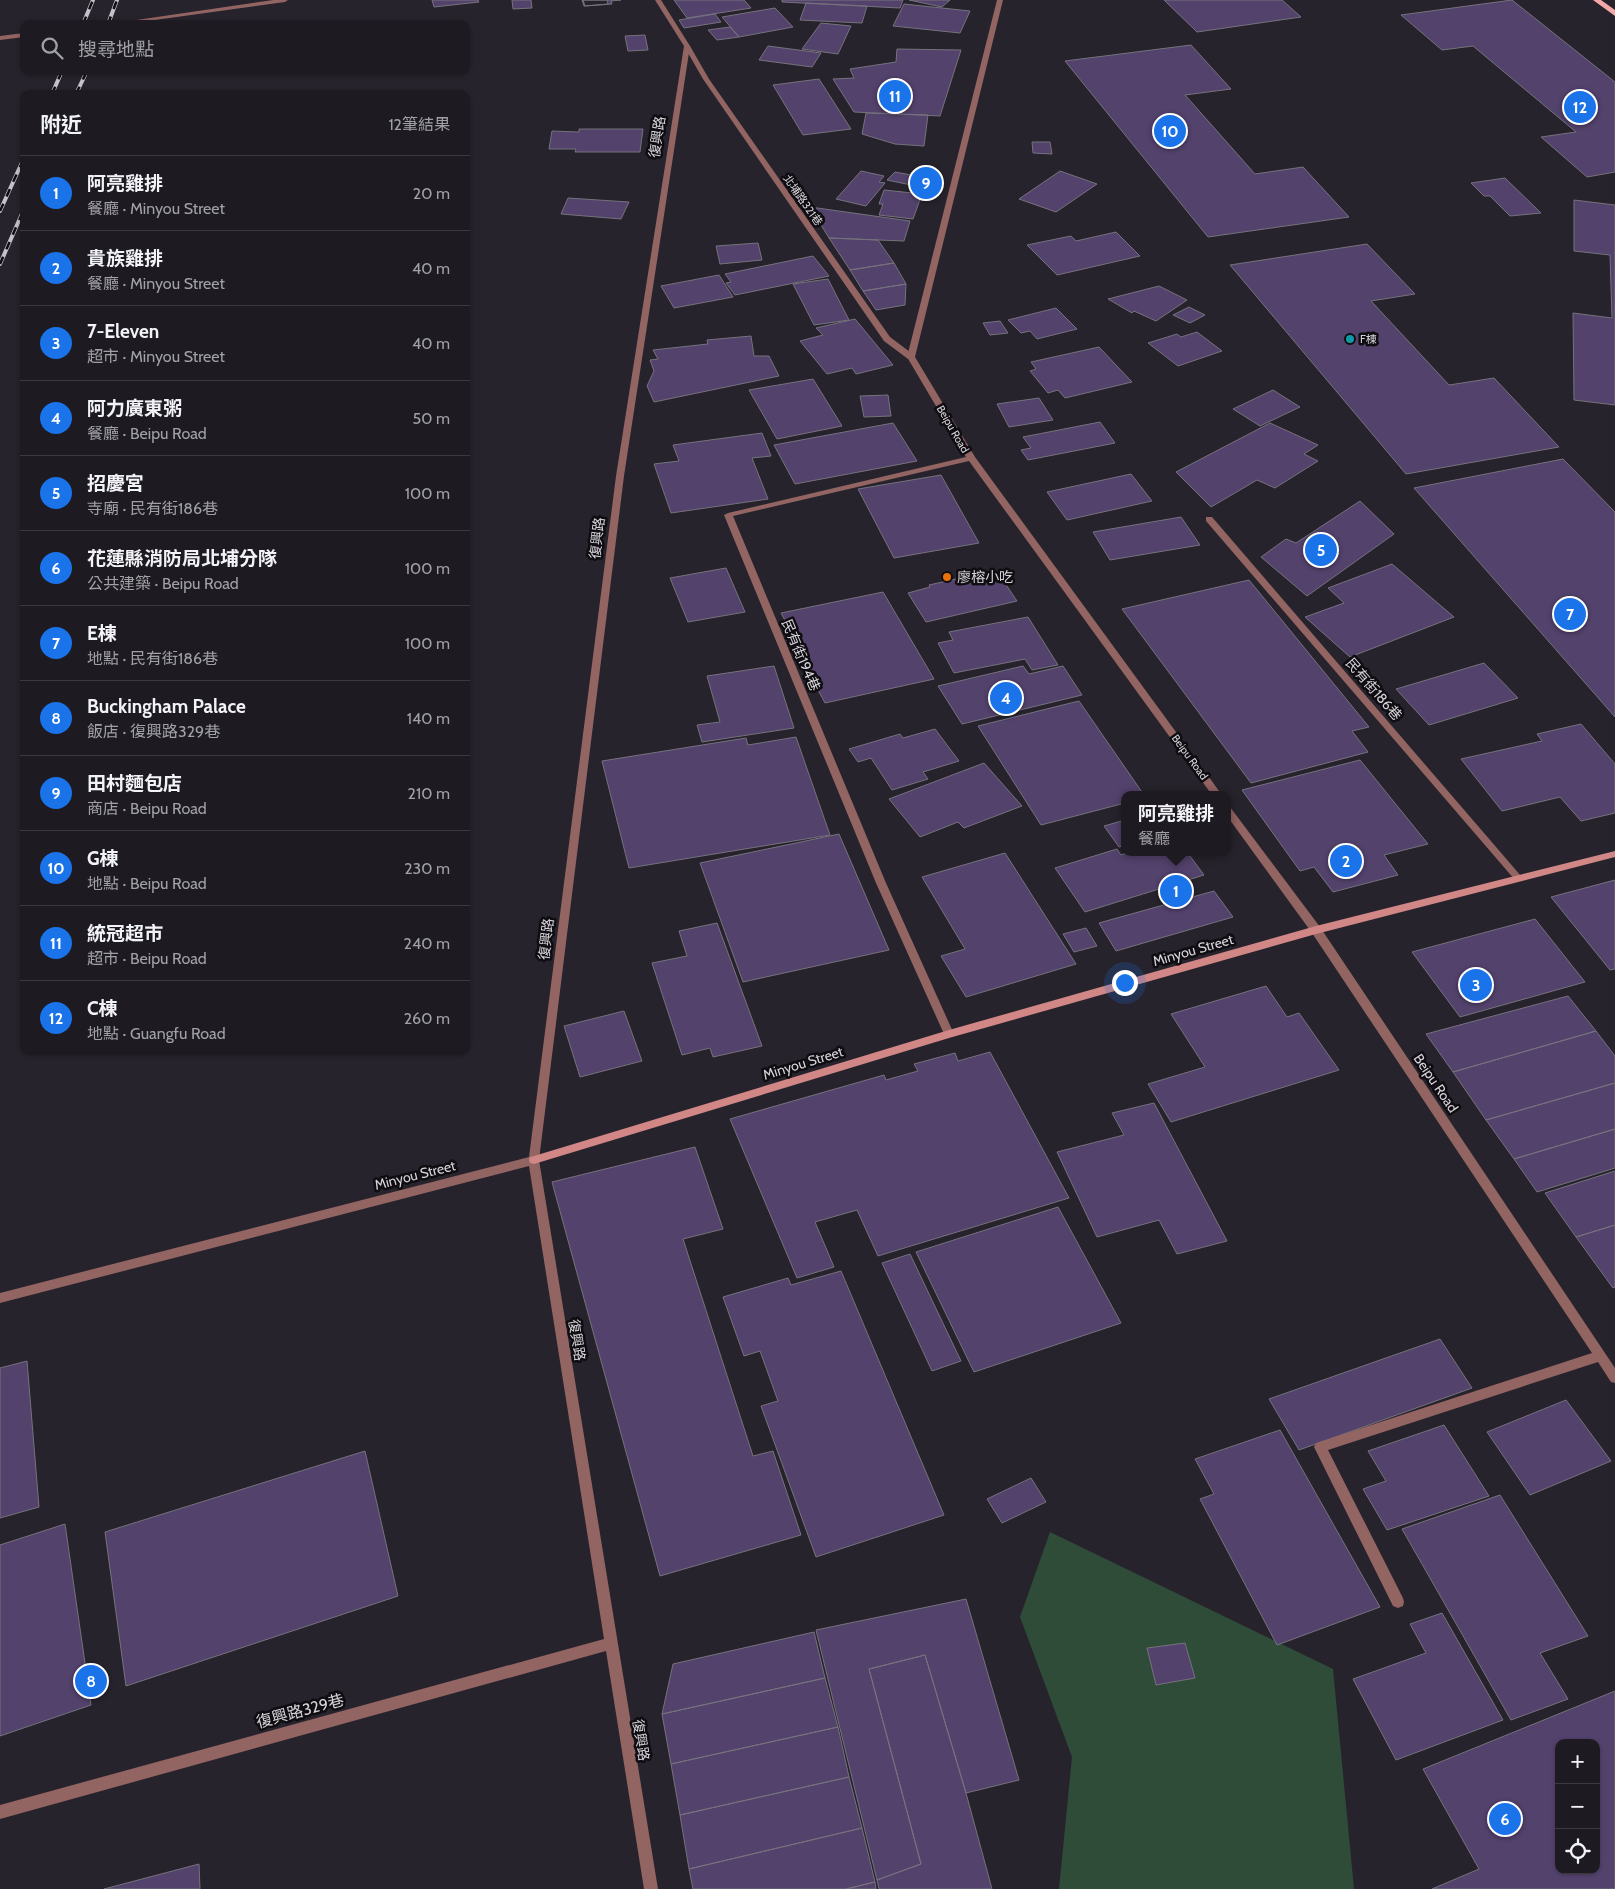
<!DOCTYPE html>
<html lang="zh-TW">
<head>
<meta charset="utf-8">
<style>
  body { margin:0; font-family:Cabin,"Noto Sans TC",sans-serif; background:#2a272e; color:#f1f3f6 }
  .controls { position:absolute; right:15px; bottom:15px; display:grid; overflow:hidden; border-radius:10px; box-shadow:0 1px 4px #0004 }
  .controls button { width:45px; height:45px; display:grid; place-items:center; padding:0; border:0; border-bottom:1px solid #3b383f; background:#1d1a21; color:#f1f3f6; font:25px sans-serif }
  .you { position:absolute; left:1124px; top:982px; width:18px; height:18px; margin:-12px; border:4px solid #fff; border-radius:50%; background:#1a73e8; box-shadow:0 0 0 8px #1a73e833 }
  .badge { display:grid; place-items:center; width:32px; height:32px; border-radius:50%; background:#1a73e8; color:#fff; font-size:16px; font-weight:700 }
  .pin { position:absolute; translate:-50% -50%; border:2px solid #fff; box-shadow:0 1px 5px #0006 }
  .popup { position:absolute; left:1121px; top:791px; width:110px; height:65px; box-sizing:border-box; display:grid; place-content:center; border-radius:10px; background:#1d1a21; filter:drop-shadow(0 1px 4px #0005); font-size:16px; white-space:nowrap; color:#a0a1a5 }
  .popup b { font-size:19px; color:#f1f3f6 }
  .popup::after { content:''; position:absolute; left:50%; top:100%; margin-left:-10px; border:10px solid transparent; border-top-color:#1d1a21 }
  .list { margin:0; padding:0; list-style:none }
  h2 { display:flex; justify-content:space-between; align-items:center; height:65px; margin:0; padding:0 20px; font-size:21px }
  h2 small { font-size:16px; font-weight:400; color:#a0a1a5 }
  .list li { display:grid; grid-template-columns:32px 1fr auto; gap:15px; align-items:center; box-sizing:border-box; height:75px; padding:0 20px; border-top:1px solid #3b383f }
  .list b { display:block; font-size:19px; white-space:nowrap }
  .list p { margin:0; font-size:16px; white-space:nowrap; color:#a0a1a5 }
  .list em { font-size:16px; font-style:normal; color:#a0a1a5 }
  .icon { flex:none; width:28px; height:28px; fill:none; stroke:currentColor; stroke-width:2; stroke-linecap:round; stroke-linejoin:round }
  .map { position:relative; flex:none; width:1615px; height:1889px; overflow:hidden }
  .search { position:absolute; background:#1d1a21; box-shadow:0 1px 4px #0004; left:20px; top:20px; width:450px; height:55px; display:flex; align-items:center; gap:12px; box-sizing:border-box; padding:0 18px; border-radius:10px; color:#a0a1a5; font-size:19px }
  .panel { position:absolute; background:#1d1a21; box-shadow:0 1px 4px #0004; left:20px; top:90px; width:450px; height:965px; border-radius:10px }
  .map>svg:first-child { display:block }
</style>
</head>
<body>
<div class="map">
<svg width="1615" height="1889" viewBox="0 0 1615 1889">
  <rect width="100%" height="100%" fill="#27232c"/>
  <path fill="#2f4c39" d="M1050 1532 1333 1669 1354 1889H1059L1072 1757 1020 1617Z"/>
  <path fill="#53426c" stroke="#76727d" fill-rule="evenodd" d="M432 0H478L479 2 434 7Z
    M512 0H531L532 8 513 9Z
    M582 0H607L608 4 584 6Z
    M583 0H621L611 1 612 4 585 6Z
    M674 0H744L751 8 687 18Z
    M782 0H903L900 8 782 2Z
    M909 0H950L942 7Z
    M1164 0H1282L1301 17 1197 32Z
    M1512 0 1615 82V172L1587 177 1541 137 1576 132 1473 46 1442 50 1401 15Z
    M806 3 867 6 862 23 800 20Z
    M904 4 970 11 960 33 893 26Z
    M775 8 793 27 739 37 722 17Z
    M715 14 721 22 684 28 679 20Z
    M821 23 851 26 838 54 802 49Z
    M730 27 739 37 717 40 708 30Z
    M645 35 648 50 628 51 625 36Z
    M1191 45 1231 89 1185 95 1255 174 1303 167 1349 217 1208 237 1065 61Z
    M768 46 821 53 812 67 759 60Z
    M897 49 961 50 940 116 854 112 833 79 854 78 850 69 896 62Z
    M819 79 851 129 803 135 773 85Z
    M866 113 928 115 924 146 895 144 862 134Z
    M579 129H643L640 152H575L576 149H549L552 131 579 132Z
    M1032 142H1050L1052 154 1033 153Z
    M861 171 884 176 879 182 885 183 866 206 836 199Z
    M1060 171 1097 184 1056 212 1019 199Z
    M895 172 917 176 911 185 887 180Z
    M1505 178 1541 213 1510 216 1490 196H1484L1471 183Z
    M884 190 922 194 913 219 879 215 883 204H879Z
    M568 198 629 202 621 219 561 214Z
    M1574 200 1615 205V405L1574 400 1573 313 1612 318 1610 255 1574 251Z
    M810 207 910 221 904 241 829 238Z
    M1116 232 1140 256 1057 275 1027 245 1071 236 1076 241Z
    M829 238 878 240 894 263 850 270Z
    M758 243 762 260 720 264 716 246Z
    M1367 244 1415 294 1371 301 1449 385 1494 378 1559 447 1406 474 1230 265Z
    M813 256 829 276 735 295 726 283 731 282 725 274Z
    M894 263 906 284 863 291 850 270Z
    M719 275 733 297 674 308 661 286Z
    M828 279 849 320 814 325 793 284Z
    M906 284 905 305 876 310 863 291Z
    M1159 286 1187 300 1156 321 1134 311 1132 313 1108 299Z
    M1189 307 1205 315 1190 323 1173 315Z
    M1056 308 1077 329 1037 339 1030 331 1021 333 1008 320Z
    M855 319 893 365 856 374 852 368 827 374 800 341 823 335 816 328Z
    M1000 321 1008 333 990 335 983 323Z
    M1197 332 1222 351 1178 366 1148 343 1177 334 1181 337Z
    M751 336 754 356H769L779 376 654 402 647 386 654 371 650 360 658 359 653 350 708 344 707 340Z
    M1099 347 1132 382 1065 398 1058 390 1048 393 1030 371 1036 369 1031 362Z
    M813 379 842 426 777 439 749 390Z
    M1273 390 1300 407 1260 426 1233 409Z
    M888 395 891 416 864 417 860 396Z
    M1039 398 1053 420 1009 427 997 404Z
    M1100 422 1115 443 1028 460 1021 450 1031 448 1023 437Z
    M893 423 917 461 795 484 774 445Z
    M1270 423 1318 445 1304 454 1318 461 1275 488 1257 480 1211 507 1176 472Z
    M762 433 771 456 752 458 768 499 671 513 654 464 679 461 673 445Z
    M1563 459 1615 512V717L1414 488Z
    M1131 474 1152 501 1067 520 1047 492Z
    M941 475 979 543 894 558 858 489Z
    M1360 501 1394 534 1307 596 1261 557 1286 539 1296 543Z
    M1181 517 1200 545 1110 560 1093 532Z
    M1392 564 1454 617 1350 657 1305 617 1344 603 1328 588Z
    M726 568 745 612 688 622 670 578Z
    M998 573 1017 601 926 622 908 593 930 587 929 585 956 579 958 582Z
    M1249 580 1369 727 1352 731 1368 752 1251 783 1122 609Z
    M883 592 934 679 825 703 805 666 809 665 781 613Z
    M1028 617 1058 665 1032 670 1025 659 954 673 938 643 953 640 949 632Z
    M1484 663 1518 698 1429 725 1396 689Z
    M774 666 794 728 702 742 697 725 720 722 707 676Z
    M1023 666 1029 674 1063 666 1082 695 962 724 938 686Z
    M1079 701 1144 795H1125V803L1041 825 978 726Z
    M1581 724 1615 764V813L1581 821 1560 797 1502 811 1461 759 1542 741 1537 734Z
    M935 729 959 761 923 772 928 779 892 790 871 758 858 762 849 749 900 734 903 738Z
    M796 737 830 835 629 868 602 761 746 738 748 745Z
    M1360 760 1428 844 1384 855 1398 875 1333 892 1314 867 1300 871 1242 790Z
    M984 763 1022 806 964 828 958 822 920 837 889 799Z
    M1125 820V845L1119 847 1104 826Z
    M839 834 889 950 743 982 700 863Z
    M1117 849 1121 855 1130 852H1187L1204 875 1085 912 1055 868Z
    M1005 853 1076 964 966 997 941 956 965 949 922 877Z
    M1615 880V969L1610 970 1551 897Z
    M1214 891 1233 917 1116 951 1099 923Z
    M1535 919 1585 982 1460 1017 1412 952Z
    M717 923 762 1046 713 1057 710 1048 682 1055 652 963 687 956 679 931Z
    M1086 928 1097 946 1074 952 1063 934Z
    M1266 986 1287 1017 1299 1013 1339 1070 1171 1122 1148 1084 1205 1067 1171 1014Z
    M1568 996 1596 1031 1453 1072 1426 1034Z
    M624 1011 642 1061 580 1077 564 1026Z
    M1596 1031 1615 1056V1083L1486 1120 1453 1072Z
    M990 1052 1069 1198 878 1256 857 1210 815 1222 834 1267 797 1278 730 1119 884 1075 886 1080 918 1071 914 1064 955 1053 958 1061Z
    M1615 1083V1129L1514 1159 1486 1120Z
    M1154 1103 1227 1241 1177 1254 1159 1220 1097 1237 1057 1152 1124 1135 1112 1113Z
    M1615 1129V1168L1537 1192 1514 1159Z
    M695 1147 723 1229 683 1239 753 1456 773 1451 801 1535 660 1576 552 1182Z
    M1615 1171V1225L1576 1237 1545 1193Z
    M1058 1207 1121 1323 974 1372 916 1252Z
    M1615 1225V1287L1613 1288 1576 1237Z
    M910 1254 961 1361 932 1371 882 1263Z
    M841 1271 944 1515 816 1557 761 1406 778 1401 760 1351 744 1356 723 1297 788 1278 791 1285Z
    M1440 1339 1472 1388 1299 1450 1269 1399Z
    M27 1361 39 1507 0 1518V1368Z
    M1566 1400 1611 1461 1530 1495 1487 1432Z
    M1444 1425 1489 1496 1387 1530 1363 1489 1386 1481 1368 1451Z
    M1280 1430 1380 1607 1277 1645 1200 1499 1214 1494 1195 1459Z
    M365 1451 398 1596 126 1686 105 1532Z
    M1031 1478 1046 1502 1002 1523 987 1499Z
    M1500 1495 1588 1636 1540 1653 1568 1699 1511 1720 1402 1529Z
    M65 1524 91 1705 0 1736V1545Z
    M966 1599 1019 1780 966 1793 925 1655 869 1669 921 1864 877 1880 816 1630Z
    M1442 1613 1503 1720 1396 1760 1353 1679 1426 1653 1410 1624Z
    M814 1632 825 1678 662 1714 673 1664Z
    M1185 1643 1195 1678 1156 1685 1147 1648Z
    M925 1655 966 1793 992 1889H879L877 1880 921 1864 869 1669Z
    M825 1678 838 1727 671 1764 662 1714Z
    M1615 1691V1889H1432L1479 1869 1423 1769ZM1559 1743H1596V1870H1559Z
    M838 1727 849 1777 680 1815 671 1764Z
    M849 1777 862 1828 689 1869 680 1815Z
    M862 1828 875 1882 846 1889H693L689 1869Z
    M199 1864 200 1889H104Z
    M875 1882 876 1889H846Z"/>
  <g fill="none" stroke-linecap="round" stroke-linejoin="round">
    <path fill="#926462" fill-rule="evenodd" d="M687 44 690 46 709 79 890 337 914 355V359H908L884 341 703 79 684 46Z"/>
    <path fill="#926462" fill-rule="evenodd" d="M273 0H288L285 2 126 24H109Z
      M655 0H661L690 46 624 476 539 1160 658 1889H644L606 1651 0 1819V1805L604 1639 529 1166 0 1303V1293L529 1157 616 476 684 46Z
      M997 0H1003L915 357 975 457 1222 795H1212L969 461 733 516 886 883 954 1034 953 1037H945L944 1034 876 883 724 515 728 513 966 457 907 357Z
      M24 33V37L0 40V36Z
      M1206 517H1212L1521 876 1523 878 1521 880H1515L1206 521Z
      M1227 806 1230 807 1320 927 1615 1368V1383L1611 1382 1598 1362 1328 1450 1403 1598 1404 1602 1403 1606 1398 1608 1393 1606 1316 1451 1314 1447 1316 1443 1592 1353 1312 933 1227 816Z"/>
    <path fill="#d08785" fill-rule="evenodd" d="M1615 851V857L1316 934 949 1038 534 1164 530 1163 529 1160 530 1157 534 1156 949 1030 1316 926Z"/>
    <path fill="#f4a9a6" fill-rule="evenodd" d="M1593 0H1601L1615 10V16Z"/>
    <g stroke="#c4c1c8" stroke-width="4">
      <path id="rail" d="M83 24 93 0
        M108 24 117 0
        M52 94 62 71
        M76 94 87 71
        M0 211 24 158
        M0 264 24 209"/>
    </g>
    <use href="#rail" stroke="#0f0d11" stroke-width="2.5" stroke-dasharray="8" stroke-linecap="butt"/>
  </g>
  <circle fill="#0f9aa8" stroke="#0f0d11" stroke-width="2" cx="1350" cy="339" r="5"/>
  <circle fill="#e8710a" stroke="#0f0d11" stroke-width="2" cx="947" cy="577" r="5"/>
  <g text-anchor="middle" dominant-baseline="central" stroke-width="5" stroke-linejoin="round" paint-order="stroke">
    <g font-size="11" fill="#d6d4da" stroke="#0f0d11">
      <text transform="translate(803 200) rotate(55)">北埔路321巷</text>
      <text transform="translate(953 429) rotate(60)">Beipu Road</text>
      <text transform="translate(1190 757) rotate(54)">Beipu Road</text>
    </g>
    <g font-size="11" fill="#d6d4da" stroke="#0f0d11" text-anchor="start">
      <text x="1360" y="339">F棟</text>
    </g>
    <g font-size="14" fill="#d6d4da" stroke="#0f0d11">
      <text transform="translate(657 137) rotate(-81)">復興路</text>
      <text transform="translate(597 538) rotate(-83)">復興路</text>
      <text transform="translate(801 655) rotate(67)">民有街194巷</text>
      <text transform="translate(1374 689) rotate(49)">民有街186巷</text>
      <text transform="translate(546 939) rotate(-83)">復興路</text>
      <text transform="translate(1193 950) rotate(-16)">Minyou Street</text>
      <text transform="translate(803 1063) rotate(-17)">Minyou Street</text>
      <text transform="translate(1436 1083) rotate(56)">Beipu Road</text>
      <text transform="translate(415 1175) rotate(-14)">Minyou Street</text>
      <text transform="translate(577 1340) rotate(81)">復興路</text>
      <text transform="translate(641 1740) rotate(81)">復興路</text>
    </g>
    <g font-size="14" fill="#d6d4da" stroke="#0f0d11" text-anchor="start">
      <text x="957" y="577">廖榕小吃</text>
    </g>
    <g font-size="16" fill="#d6d4da" stroke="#0f0d11">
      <text transform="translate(300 1711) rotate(-15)">復興路329巷</text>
    </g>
  </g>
</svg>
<div class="controls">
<button>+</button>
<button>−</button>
<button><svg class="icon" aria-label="locate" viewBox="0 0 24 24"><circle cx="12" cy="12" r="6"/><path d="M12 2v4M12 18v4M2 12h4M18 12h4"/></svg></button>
</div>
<div class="you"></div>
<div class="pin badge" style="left:1176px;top:891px">1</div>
<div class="popup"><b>阿亮雞排</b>餐廳</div>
<div class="pin badge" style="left:1346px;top:861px">2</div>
<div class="pin badge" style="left:1476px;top:985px">3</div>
<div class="pin badge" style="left:1006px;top:698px">4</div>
<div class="pin badge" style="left:1321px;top:550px">5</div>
<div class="pin badge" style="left:1505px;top:1819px">6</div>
<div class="pin badge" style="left:1570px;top:614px">7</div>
<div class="pin badge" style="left:91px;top:1681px">8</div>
<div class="pin badge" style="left:926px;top:183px">9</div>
<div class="pin badge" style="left:1170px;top:131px">10</div>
<div class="pin badge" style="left:895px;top:96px">11</div>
<div class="pin badge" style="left:1580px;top:107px">12</div>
<div class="search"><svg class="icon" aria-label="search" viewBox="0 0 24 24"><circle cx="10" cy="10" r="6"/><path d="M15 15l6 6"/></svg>搜尋地點</div>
<section class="panel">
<h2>附近<small>12筆結果</small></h2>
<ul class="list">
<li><span class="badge">1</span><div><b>阿亮雞排</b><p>餐廳 · Minyou Street</p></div><em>20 m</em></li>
<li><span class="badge">2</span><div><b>貴族雞排</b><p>餐廳 · Minyou Street</p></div><em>40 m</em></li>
<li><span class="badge">3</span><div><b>7-Eleven</b><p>超市 · Minyou Street</p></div><em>40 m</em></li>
<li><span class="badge">4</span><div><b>阿力廣東粥</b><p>餐廳 · Beipu Road</p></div><em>50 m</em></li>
<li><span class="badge">5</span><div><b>招慶宮</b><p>寺廟 · 民有街186巷</p></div><em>100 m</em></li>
<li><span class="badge">6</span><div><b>花蓮縣消防局北埔分隊</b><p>公共建築 · Beipu Road</p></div><em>100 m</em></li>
<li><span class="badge">7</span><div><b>E棟</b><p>地點 · 民有街186巷</p></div><em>100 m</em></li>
<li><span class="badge">8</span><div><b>Buckingham Palace</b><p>飯店 · 復興路329巷</p></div><em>140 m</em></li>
<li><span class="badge">9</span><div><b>田村麵包店</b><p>商店 · Beipu Road</p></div><em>210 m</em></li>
<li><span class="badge">10</span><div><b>G棟</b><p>地點 · Beipu Road</p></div><em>230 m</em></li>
<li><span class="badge">11</span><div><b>統冠超市</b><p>超市 · Beipu Road</p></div><em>240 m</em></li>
<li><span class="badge">12</span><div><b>C棟</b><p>地點 · Guangfu Road</p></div><em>260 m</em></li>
</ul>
</section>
</div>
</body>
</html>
